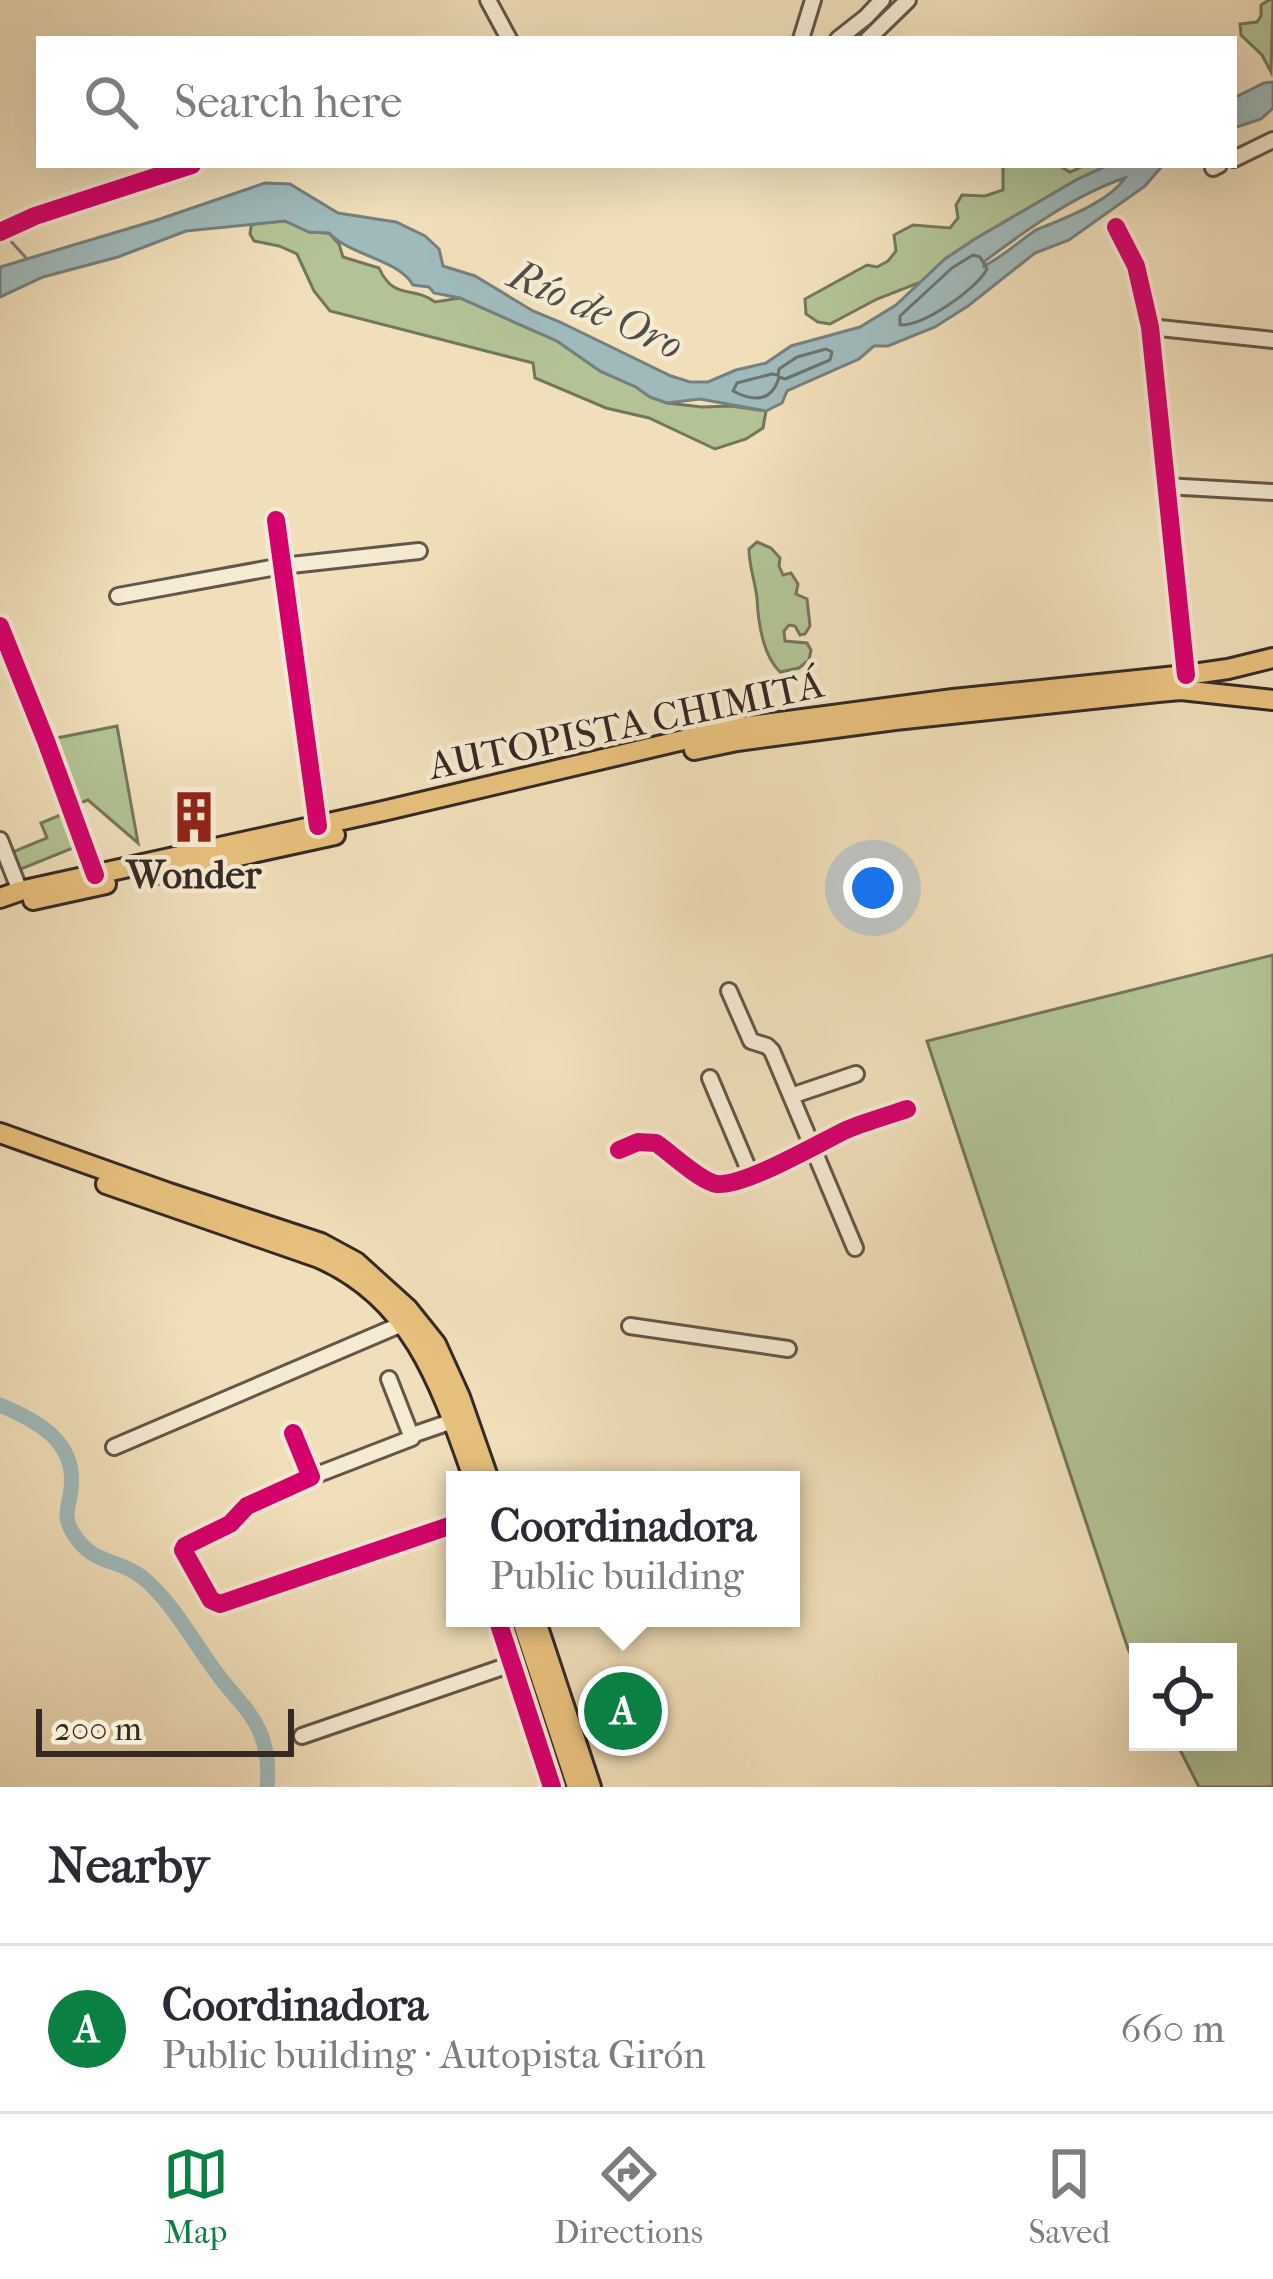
<!DOCTYPE html>
<html lang="en">
<head>
<meta charset="utf-8">
<style>
  body { margin:0; font-family:"IM FELL French Canon",serif; background:#f7f7f7; color:#2b2b33 }
  .controls { position:absolute; right:36px; bottom:36px; display:grid; overflow:hidden; border-radius:0px; box-shadow:0 12px 48px #0002 }
  .controls button { width:108px; height:108px; display:grid; place-items:center; padding:0; border:0; border-bottom:3px solid #e1e1e2; background:#fff; color:#2b2b33; font:60px sans-serif }
  .scale { position:absolute; left:36px; bottom:30px; width:258px; box-sizing:border-box; padding-left:12px; border:6px solid #362924; border-top:0; font-size:33px; line-height:42px; white-space:nowrap; color:#362924; -webkit-text-stroke:9px #f5ead2; paint-order:stroke }
  .you { position:absolute; left:873px; top:888px; width:42px; height:42px; margin:-30px; border:9px solid #fff; border-radius:50%; background:#1a73e8; box-shadow:0 0 0 18px #1a73e833 }
  .badge { display:grid; place-items:center; width:78px; height:78px; border-radius:50%; background:#0b8043; color:#fff; font-size:39px; font-weight:700 }
  .pin { position:absolute; translate:-50% -50%; border:6px solid #fff; box-shadow:0 3px 12px #0006 }
  .popup { position:absolute; left:446px; top:1471px; width:354px; height:156px; box-sizing:border-box; display:grid; place-content:center; border-radius:0px; background:#fff; filter:drop-shadow(0 3px 9px #0005); font-size:39px; white-space:nowrap; color:#7c7c81 }
  .popup b { font-size:45px; color:#2b2b33 }
  .popup::after { content:''; position:absolute; left:50%; top:100%; margin-left:-24px; border:24px solid transparent; border-top-color:#fff }
  .list { margin:0; padding:0; list-style:none }
  h2 { display:flex; justify-content:space-between; align-items:center; height:156px; margin:0; padding:0 48px; font-size:51px }
  h2 small { font-size:39px; font-weight:400; color:#7c7c81 }
  .list li { display:grid; grid-template-columns:78px 1fr auto; gap:36px; align-items:center; box-sizing:border-box; height:168px; padding:0 48px; border-top:3px solid #e1e1e2 }
  .list b { display:block; font-size:45px; white-space:nowrap }
  .list p { margin:0; font-size:39px; white-space:nowrap; color:#7c7c81 }
  .list em { font-size:39px; font-style:normal; color:#7c7c81 }
  .icon { flex:none; width:66px; height:66px; fill:none; stroke:currentColor; stroke-width:2; stroke-linecap:round; stroke-linejoin:round }
  .map { position:relative; flex:none; width:1273px; height:1787px; overflow:hidden }
  .search { position:absolute; background:#fff; box-shadow:0 12px 48px #0002; left:36px; right:36px; top:36px; height:132px; display:flex; align-items:center; gap:30px; box-sizing:border-box; padding:0 42px; border-radius:0px; color:#7c7c81; font-size:45px }
  .sheet { height:324px; background:#fff }
  nav { display:flex; justify-content:space-around; align-items:center; box-sizing:border-box; height:168px; border-top:3px solid #e1e1e2; background:#fff; font-size:33px; color:#7c7c81 }
  nav a { display:grid; justify-items:center; gap:6px }
  nav .on { color:#0b8043 }
  .map>svg:first-child { display:block }
</style>
</head>
<body>
<div class="map">
<svg width="1273" height="1787" viewBox="0 0 1273 1787">
  <rect width="100%" height="100%" fill="#f0dfba"/>
  <filter id="stains"><feTurbulence type="fractalNoise" baseFrequency=".00167" numOctaves="4"/><feColorMatrix values="0 0 0 0 .2 0 0 0 0 .09 0 0 0 0 .02 0 0 0 .5 -.17"/></filter>
  <radialGradient id="worn" r=".72"><stop offset=".6" stop-color="#630" stop-opacity="0"/><stop offset="1" stop-color="#630" stop-opacity=".3"/></radialGradient>
  <path fill="#b3c395" stroke="#74765c" stroke-width="3" d="M1269 0H1273L1271 72 1262 55 1241 35 1240 24 1257 22 1261 16V5Z
    M1009 165H1058L1070 172 1086 165H1109L1078 179 975 239 945 259 921 282 877 299 830 324 818 322 806 314 805 299 867 265 877 267 888 261 896 251 894 235 913 225 950 228 958 218 956 205 962 195 985 196 1003 190V168Z
    M285 221 309 232 329 233 339 244 343 257 379 268C394 301 412 285 435 302L460 298 557 341 600 371 636 387 650 397 667 403 702 407 731 406 766 411 763 428 746 439 715 449 649 418 606 408 535 378 533 363 330 311 314 291 297 254 279 246 254 241 250 234 251 226 256 223Z
    M757 542 771 548 780 558 779 566 783 575 791 573 798 584 796 594 807 599 810 626 805 634 800 635 795 626 789 625 784 631 785 641 807 643 811 650 809 660 799 668 780 672C763 656 758 622 757 598 755 581 749 566 749 549Z
    M117 726 138 843 88 800 77 804 57 738Z
    M65 813 78 846 16 871 10 853 47 838 41 823Z
    M1273 955V1787H1199L1176 1742H1228V1652H1138V1669L1128 1649 927 1041Z"/>
  <path fill="#a0babb" stroke="#76807f" stroke-width="3" fill-rule="evenodd" d="M1273 82V108L1261 119 1234 128V98L1264 83Z
    M1109 165H1163L1145 186 1069 240 1035 253 968 306 935 327 888 346H874L859 359 787 391 782 403 766 411 700 399 667 403 650 397 636 387 600 371 557 341 460 298 434 293 429 287 413 285C398 259 351 256 329 233L309 232 285 221 186 231 118 257 43 277 0 297V267L157 220 265 183 290 184 338 213 396 222 425 236 439 249 443 266 475 276 533 311 560 322 671 376 690 382H708L736 370 766 363 791 346 860 327 896 305 945 259 975 239 1078 179ZM1125 178C1111 199 1075 214 1051 224 1044 227 1038 228 1033 232 1016 244 1002 257 984 266L985 261C1026 230 1078 193 1125 178Z"/>
  <g fill="none" stroke-linecap="round" stroke-linejoin="round">
    <path stroke="#6b7270" stroke-width="3" d="M973 255 980 257 987 269C976 290 923 326 900 325V316L952 268Z
      M826 349 832 352 830 360 785 379 779 377C772 402 754 402 733 391L737 383 772 374 778 375 779 369 797 357Z"/>
    <path stroke="#76807f" stroke-width="3" d="M8 238 27 259"/>
    <path stroke="#a0babb" stroke-width="15" d="M0 1405C38 1421 77 1442 71 1489 69 1508 62 1516 73 1533 93 1566 116 1557 142 1577 175 1604 195 1646 222 1680 235 1697 251 1711 260 1732 267 1749 269 1769 267 1787"/>
    <g stroke="#64564a" stroke-width="20">
      <path id="minor" d="M488 0 509 39
        M801 39 813 0
        M838 39 866 17 882 0
        M868 39 908 0
        M1234 159 1273 140
        M1213 168 1219 165
        M1116 227 1136 266 1150 327 1186 675
        M0 232 35 216 192 165
        M1150 327 1273 340
        M1165 486 1273 492
        M276 520 318 826
        M118 596 282 566 419 551
        M0 626 46 741 95 875
        M0 840 20 891
        M729 991 751 1041 767 1046 772 1051 855 1248
        M710 1078 751 1175
        M791 1096 856 1074
        M619 1150 638 1142 656 1143C671 1153 701 1182 717 1184 744 1187 819 1143 846 1130 865 1122 887 1116 907 1109
        M630 1326 788 1349
        M293 1433 311 1477 247 1506 230 1524 185 1546 183 1550 211 1600 220 1604 455 1524
        M412 1435 453 1421
        M114 1447 402 1324
        M311 1477 412 1438 389 1379
        M497 1618 552 1787
        M302 1736 512 1664"/>
    </g>
    <g stroke="#362924" stroke-width="24">
      <path id="highway" d="M694 750 737 741 895 720 1158 692 1181 690 1273 700
        M151 875 335 835
        M0 898 20 891 383 811 734 728 953 699 1186 675 1228 669 1273 658
        M33 900 106 884
        M0 1133 169 1193 321 1243 356 1262 408 1309 436 1344 460 1397 489 1480
        M106 1184 319 1258C415 1300 442 1390 474 1480
        M521 1618 577 1787
        M535 1618 591 1787"/>
    </g>
    <use href="#minor" stroke="#f5ead2" stroke-width="14"/>
    <use href="#highway" stroke="#e8c07d" stroke-width="18"/>
    <g stroke="#f5ead2" stroke-width="26">
      <path id="cycleway" d="M1116 227 1136 266 1150 327 1186 675
        M0 232 35 216 192 165
        M276 520 318 826
        M0 626 46 741 95 875
        M619 1150 638 1142 656 1143C671 1153 701 1182 717 1184 744 1187 819 1143 846 1130 865 1122 887 1116 907 1109
        M293 1433 311 1477 247 1506 230 1524 185 1546 183 1550 211 1600 220 1604 455 1524
        M497 1618 552 1787"/>
    </g>
    <use href="#cycleway" stroke="#d6006c" stroke-width="18"/>
  </g>
  <defs>
    <g id="building-bare" transform="scale(4.14)"><path d="M-4-6H4V6H1V3H-1V6H-4ZM-2.5-4.3h1.7v1.8h-1.7ZM.8-4.3h1.7v1.8H.8ZM-2.5-1h1.7V.8h-1.7ZM.8-1h1.7V.8H.8Z" fill="#8f2418" stroke="#f5ead2" stroke-width="2.5" paint-order="stroke"/></g>
  </defs>
  <g fill-rule="evenodd">
    <use href="#building-bare" x="194" y="817"/>
  </g>
  <g text-anchor="middle" dominant-baseline="central" stroke-width="9" stroke-linejoin="round" paint-order="stroke">
    <g font-size="39" fill="#362924" stroke="#f5ead2">
      <text transform="translate(626 725) rotate(-12)">AUTOPISTA CHIMITÁ</text>
    </g>
    <g font-size="39" font-weight="bold" fill="#362924" stroke="#f5ead2">
      <text x="194" y="875">Wonder</text>
    </g>
    <g font-size="42" font-style="italic" fill="#504d4a" stroke="#f5ead2">
      <text transform="translate(596 310) rotate(24)">Río de Oro</text>
    </g>
  </g>
  <rect width="100%" height="100%" filter="url(#stains)"/>
  <rect width="100%" height="100%" fill="url(#worn)"/>
</svg>
<div class="controls">
<button><svg class="icon" aria-label="locate" viewBox="0 0 24 24"><circle cx="12" cy="12" r="6"/><path d="M12 2v4M12 18v4M2 12h4M18 12h4"/></svg></button>
</div>
<div class="scale">200 m</div>
<div class="you"></div>
<div class="pin badge" style="left:623px;top:1711px">A</div>
<div class="popup"><b>Coordinadora</b>Public building</div>
<div class="search"><svg class="icon" aria-label="search" viewBox="0 0 24 24"><circle cx="10" cy="10" r="6"/><path d="M15 15l6 6"/></svg>Search here</div>
</div>
<section class="sheet">
<h2>Nearby<small></small></h2>
<ul class="list">
<li><span class="badge">A</span><div><b>Coordinadora</b><p>Public building · Autopista Girón</p></div><em>660 m</em></li>
</ul>
</section>
<nav>
<a class="on"><svg class="icon" aria-label="map" viewBox="0 0 24 24"><path d="M3 6l6-2 6 2 6-2v14l-6 2-6-2-6 2zM9 4v14M15 6v14"/></svg>Map</a>
<a><svg class="icon" aria-label="directions" viewBox="0 0 24 24"><path d="M12 3l9 9-9 9-9-9zM9 14v-3h6M13 9l2 2-2 2"/></svg>Directions</a>
<a><svg class="icon" aria-label="saved" viewBox="0 0 24 24"><path d="M7 4h10v16l-5-4-5 4z"/></svg>Saved</a>
</nav>
</body>
</html>
